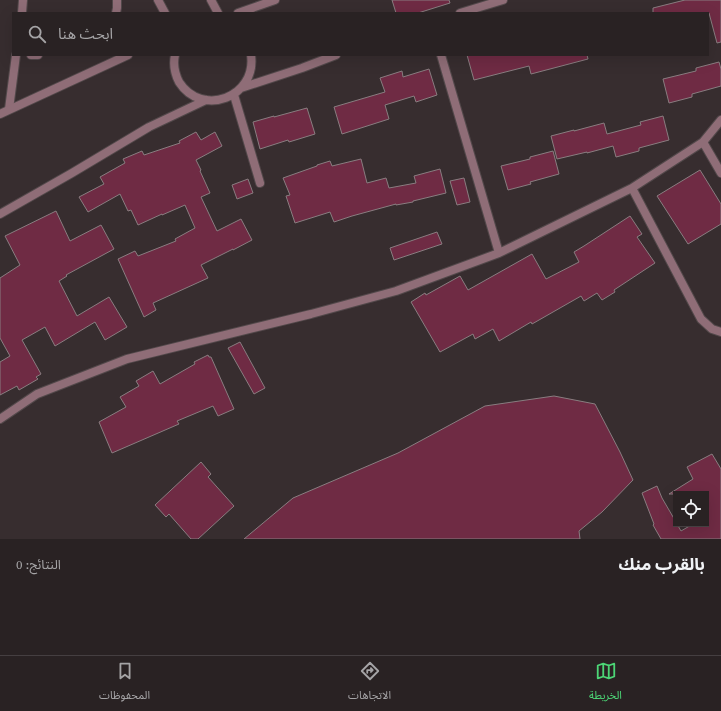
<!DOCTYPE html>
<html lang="ar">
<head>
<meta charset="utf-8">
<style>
  body { margin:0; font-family:"Source Serif 4","Noto Sans Arabic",serif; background:#312a2b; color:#f1f3f6; direction:rtl }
  .controls { position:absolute; right:12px; bottom:12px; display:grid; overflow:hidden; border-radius:0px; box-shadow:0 4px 16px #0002 }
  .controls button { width:36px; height:36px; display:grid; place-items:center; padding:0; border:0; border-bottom:1px solid #453f41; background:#292223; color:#f1f3f6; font:20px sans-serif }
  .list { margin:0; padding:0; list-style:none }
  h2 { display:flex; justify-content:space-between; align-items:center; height:52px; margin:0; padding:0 16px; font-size:17px }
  h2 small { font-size:13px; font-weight:400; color:#a5a4a6 }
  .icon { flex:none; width:22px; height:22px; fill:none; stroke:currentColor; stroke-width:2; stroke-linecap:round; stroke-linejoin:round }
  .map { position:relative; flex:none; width:721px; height:539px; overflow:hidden; direction:ltr }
  .search { position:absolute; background:#292223; box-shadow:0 4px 16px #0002; left:12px; right:12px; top:12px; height:44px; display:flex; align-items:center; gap:10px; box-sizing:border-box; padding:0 14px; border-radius:0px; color:#a5a4a6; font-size:15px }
  .sheet { height:116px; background:#292223 }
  nav { display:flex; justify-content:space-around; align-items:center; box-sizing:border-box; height:56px; border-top:1px solid #453f41; background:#292223; font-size:11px; color:#a5a4a6 }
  nav a { display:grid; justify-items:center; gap:2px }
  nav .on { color:#4cd676 }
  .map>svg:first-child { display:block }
</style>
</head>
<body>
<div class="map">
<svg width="721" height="539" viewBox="0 0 721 539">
  <rect width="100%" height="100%" fill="#372d2f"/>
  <path fill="#6f2b44" stroke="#897d80" d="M392 0H449L450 3 418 13H396Z
    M685 0H721V42L717 43 709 13H653V8Z
    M467 55H587L588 59 531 74 529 66 474 80Z
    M719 62 721 69V86L692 94V97L669 103 663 79 696 71V68Z
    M429 69 437 95 416 102 414 96 385 105 389 119 342 134 334 107 385 92 380 78 402 71 403 77Z
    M307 108 315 134 289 142 288 140 260 149 253 122 274 116V117Z
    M663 116 669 140 639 148V151L616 157 613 146 587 153V152L557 159 551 136 574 130V131L604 123 607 134 641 125 640 122Z
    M196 132 201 140 215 132 222 146 196 160 201 170 200 171 210 193 201 197 217 231 241 219 252 240 233 250V249L201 265 208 278 153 303 156 310 144 317 118 259 135 251 138 256 176 241 175 239 195 228 185 205 162 215V214L138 225 131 210 128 211 120 194 88 212 79 197 104 184 100 177 125 163 123 159 142 151 144 155 180 143 179 141Z
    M553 151 559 174 530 182 531 184 508 190 501 166 530 159V157Z
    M361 159 367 183 386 178 389 188 416 183 414 176 440 169 446 193 413 201V202L396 205V204L352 216 334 222 330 212 295 223 286 196 290 195 283 178 317 166V165L330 161 332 166Z
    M700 170 721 204V224L688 244 657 196Z
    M464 178 470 202 457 205 450 181Z
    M248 179 253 193 237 199 232 185Z
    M56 211 70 241 101 225 114 249 66 275 67 276 59 281 77 316 109 297 127 327 105 340 95 322 55 346 45 327 22 340 41 374 36 377 38 379 19 390 17 386 0 395V362L10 356 0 338V278L20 265 5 236Z
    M630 216 642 234 637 237 655 263 614 290 615 292 602 300 597 293 584 301 581 296 532 324 531 322 499 341 493 329 475 339 473 334 440 352 411 302 425 293 426 295 460 276 468 290 532 254 546 279 579 262 574 252 584 246Z
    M437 232 442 244 394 260 390 248Z
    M240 342 265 388 254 394 228 348Z
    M208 355 209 357H211L234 409 218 416 213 406 177 421 179 424 112 453 99 422 126 407 120 397 139 386 136 381 153 371 160 384 195 364 194 362Z
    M554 396 595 404 620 452 633 480 602 512 579 531 580 539H244L293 498 398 453 485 406Z
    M712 454 721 469V539H661L653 525 654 524 642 493 657 486 662 498 676 522V524H677L681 531 693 524H706V494H669L693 479 687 467Z
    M201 462 211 474 208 477 234 506 198 539H191L169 514 166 517 155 505Z"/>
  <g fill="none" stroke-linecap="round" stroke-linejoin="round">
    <g stroke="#52484a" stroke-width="10">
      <path id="lane" d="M22 13 23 0
        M116 13 117 8V0
        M31 55H38
        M234 95 260 183
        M9 109 16 55"/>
    </g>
    <g stroke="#52484a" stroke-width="10">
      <path id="street" d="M158 0 165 13
        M211 0 218 13
        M238 13 275 0
        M460 13 503 0
        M175 55C173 64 175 74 179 82 202 118 257 97 251 55
        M441 55 499 253
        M241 88 302 68 336 55
        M0 114 128 55
        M703 142 721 173
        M632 188 701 319 712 329 721 332
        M0 214 72 173 149 127 206 100
        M0 419 37 394 127 359 311 314 396 291 499 253 632 188 703 142 721 120"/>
    </g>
    <use href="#lane" stroke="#8f6d77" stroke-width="8"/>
    <use href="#street" stroke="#8f6d77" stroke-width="8"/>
  </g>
</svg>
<div class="controls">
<button><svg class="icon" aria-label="locate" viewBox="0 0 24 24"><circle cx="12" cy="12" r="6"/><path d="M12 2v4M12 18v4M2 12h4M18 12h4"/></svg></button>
</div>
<div class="search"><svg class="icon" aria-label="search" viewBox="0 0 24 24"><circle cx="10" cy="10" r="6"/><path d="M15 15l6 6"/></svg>ابحث هنا</div>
</div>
<section class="sheet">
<h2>بالقرب منك<small>النتائج: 0</small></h2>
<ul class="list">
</ul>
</section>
<nav>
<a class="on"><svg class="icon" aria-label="map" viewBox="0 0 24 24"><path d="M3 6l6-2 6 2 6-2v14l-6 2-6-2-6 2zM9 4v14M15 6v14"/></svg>الخريطة</a>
<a><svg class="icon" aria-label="directions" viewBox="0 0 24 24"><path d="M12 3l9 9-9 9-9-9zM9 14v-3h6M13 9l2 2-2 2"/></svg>الاتجاهات</a>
<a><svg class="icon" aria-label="saved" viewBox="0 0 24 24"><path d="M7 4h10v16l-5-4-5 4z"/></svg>المحفوظات</a>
</nav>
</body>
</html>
